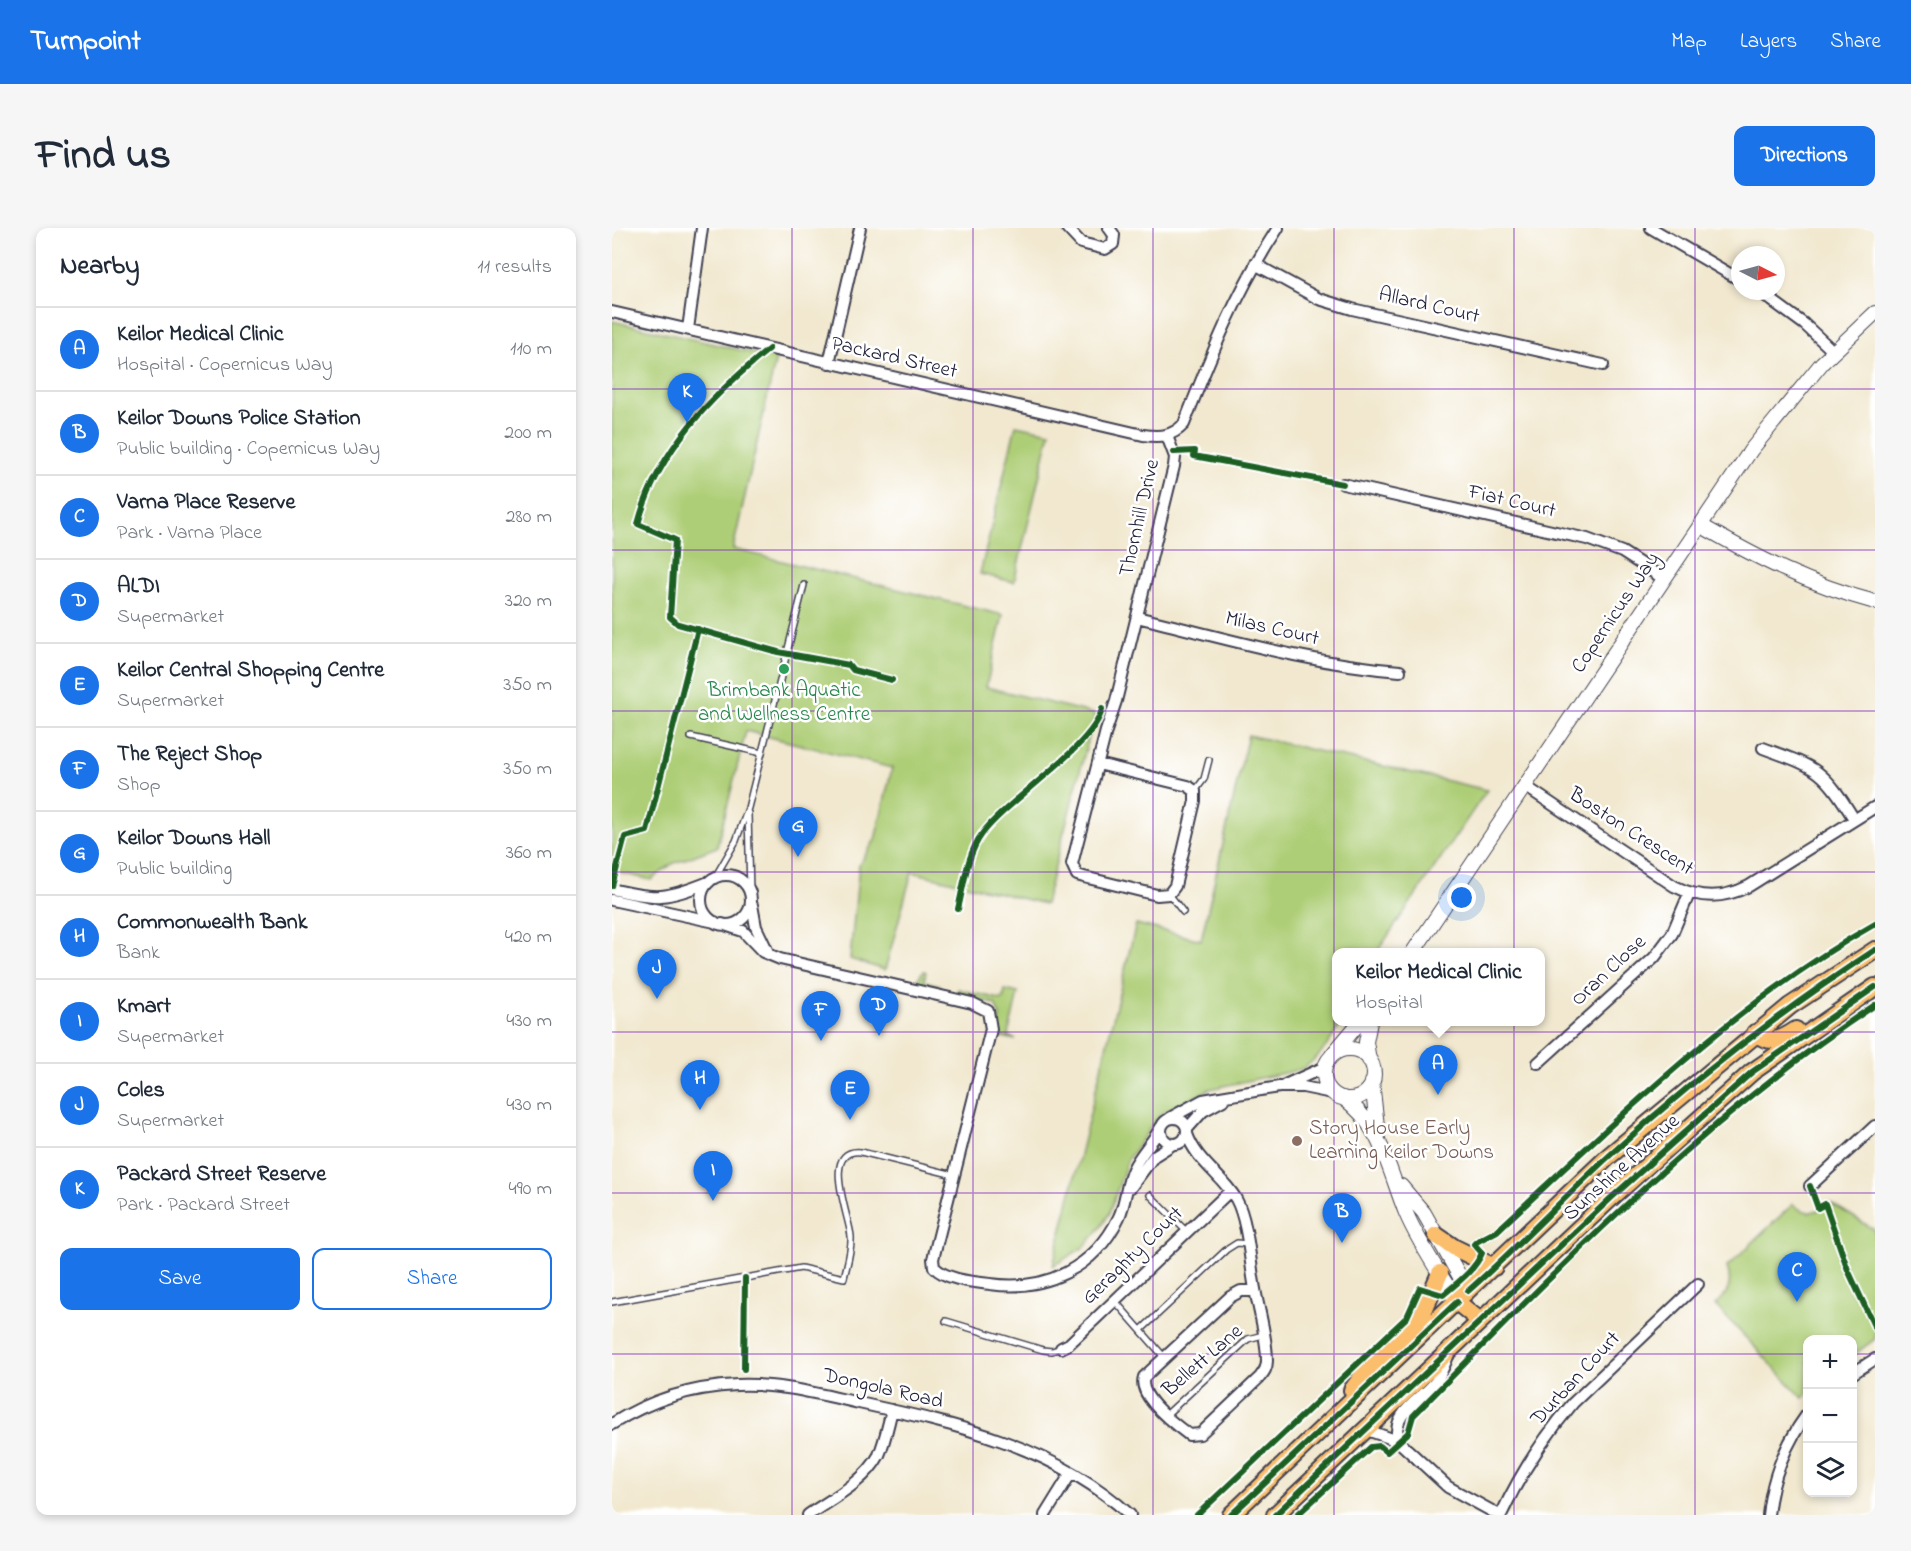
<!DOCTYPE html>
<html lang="en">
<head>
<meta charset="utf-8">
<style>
  body { margin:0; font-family:"Indie Flower",sans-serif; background:#f6f6f7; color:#1f2937 }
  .controls { position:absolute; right:18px; bottom:18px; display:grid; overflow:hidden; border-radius:12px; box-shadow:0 3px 9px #0003 }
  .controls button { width:54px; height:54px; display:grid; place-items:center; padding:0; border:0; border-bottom:2px solid #e0e1e3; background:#fff; color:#1f2937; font:30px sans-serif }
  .compass { position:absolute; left:1119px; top:18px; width:54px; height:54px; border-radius:50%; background:#fff; box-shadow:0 3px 9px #0003; rotate:96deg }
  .you { position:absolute; left:850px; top:670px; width:21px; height:21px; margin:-15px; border:4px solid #fff; border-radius:50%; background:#1a73e8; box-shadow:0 0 0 9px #1a73e833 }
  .badge { display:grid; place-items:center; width:39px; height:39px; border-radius:50%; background:#1a73e8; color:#fff; font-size:20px; font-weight:700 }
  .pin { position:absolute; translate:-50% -50px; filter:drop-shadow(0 2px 3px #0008) }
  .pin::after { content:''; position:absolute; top:32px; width:21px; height:18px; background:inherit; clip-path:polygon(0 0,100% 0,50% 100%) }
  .popup { position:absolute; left:720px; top:720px; width:213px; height:78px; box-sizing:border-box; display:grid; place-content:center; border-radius:12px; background:#fff; filter:drop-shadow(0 2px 4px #0005); font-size:20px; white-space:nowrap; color:#747a83 }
  .popup b { font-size:22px; color:#1f2937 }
  .popup::after { content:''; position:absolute; left:50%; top:100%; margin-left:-12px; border:12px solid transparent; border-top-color:#fff }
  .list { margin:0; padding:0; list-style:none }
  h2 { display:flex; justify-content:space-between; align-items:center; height:78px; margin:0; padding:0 24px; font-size:26px }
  h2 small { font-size:20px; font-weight:400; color:#747a83 }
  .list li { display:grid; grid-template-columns:39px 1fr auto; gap:18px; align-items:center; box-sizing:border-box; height:84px; padding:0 24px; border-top:2px solid #e0e1e3 }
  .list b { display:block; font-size:22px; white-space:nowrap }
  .list p { margin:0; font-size:20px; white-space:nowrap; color:#747a83 }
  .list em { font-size:20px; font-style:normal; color:#747a83 }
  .actions { display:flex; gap:12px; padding:18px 24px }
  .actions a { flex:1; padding:14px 0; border:2px solid #1a73e8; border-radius:12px; text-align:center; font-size:21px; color:#1a73e8 }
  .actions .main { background:#1a73e8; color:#fff }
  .icon { flex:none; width:33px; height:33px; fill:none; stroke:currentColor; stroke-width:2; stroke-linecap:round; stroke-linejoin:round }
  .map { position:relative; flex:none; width:1263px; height:1287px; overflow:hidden; border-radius:12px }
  header { display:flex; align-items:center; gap:36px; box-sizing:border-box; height:84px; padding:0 30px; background:#1a73e8; color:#fff }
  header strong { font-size:28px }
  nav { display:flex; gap:33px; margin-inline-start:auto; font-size:21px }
  .intro { display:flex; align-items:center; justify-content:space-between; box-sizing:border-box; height:144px; padding:0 36px }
  h1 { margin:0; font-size:42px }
  .button { padding:15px 27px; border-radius:12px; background:#1a73e8; color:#fff; font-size:21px; font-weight:700 }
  main { display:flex; gap:36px; padding:0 36px }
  aside { flex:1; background:#fff; border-radius:12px; box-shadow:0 3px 9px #0003 }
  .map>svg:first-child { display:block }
</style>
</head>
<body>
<header>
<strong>Turnpoint</strong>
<nav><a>Map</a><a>Layers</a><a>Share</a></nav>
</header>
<div class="intro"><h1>Find us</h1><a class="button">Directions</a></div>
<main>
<aside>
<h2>Nearby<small>11 results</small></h2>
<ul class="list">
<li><span class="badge">A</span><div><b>Keilor Medical Clinic</b><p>Hospital · Copernicus Way</p></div><em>110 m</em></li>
<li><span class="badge">B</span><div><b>Keilor Downs Police Station</b><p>Public building · Copernicus Way</p></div><em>200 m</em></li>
<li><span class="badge">C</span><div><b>Varna Place Reserve</b><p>Park · Varna Place</p></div><em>280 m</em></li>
<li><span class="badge">D</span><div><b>ALDI</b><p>Supermarket</p></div><em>320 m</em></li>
<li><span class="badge">E</span><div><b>Keilor Central Shopping Centre</b><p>Supermarket</p></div><em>350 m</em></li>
<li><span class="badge">F</span><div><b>The Reject Shop</b><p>Shop</p></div><em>350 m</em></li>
<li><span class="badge">G</span><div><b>Keilor Downs Hall</b><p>Public building</p></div><em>360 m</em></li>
<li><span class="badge">H</span><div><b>Commonwealth Bank</b><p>Bank</p></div><em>420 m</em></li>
<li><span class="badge">I</span><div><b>Kmart</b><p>Supermarket</p></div><em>430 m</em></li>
<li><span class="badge">J</span><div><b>Coles</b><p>Supermarket</p></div><em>430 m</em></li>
<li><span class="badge">K</span><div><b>Packard Street Reserve</b><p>Park · Packard Street</p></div><em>490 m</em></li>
</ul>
<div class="actions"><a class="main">Save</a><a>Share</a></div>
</aside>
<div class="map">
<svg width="1263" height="1287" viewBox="0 0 1263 1287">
  <rect width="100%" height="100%" fill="#fff"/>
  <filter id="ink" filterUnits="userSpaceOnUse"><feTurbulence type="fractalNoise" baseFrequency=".0167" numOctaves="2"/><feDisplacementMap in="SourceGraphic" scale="12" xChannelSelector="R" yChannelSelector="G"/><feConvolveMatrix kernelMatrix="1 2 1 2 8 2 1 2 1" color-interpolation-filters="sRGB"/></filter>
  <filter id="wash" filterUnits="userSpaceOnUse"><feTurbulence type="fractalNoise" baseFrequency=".008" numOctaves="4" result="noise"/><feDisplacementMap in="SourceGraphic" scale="24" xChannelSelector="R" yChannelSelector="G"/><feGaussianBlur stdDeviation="1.35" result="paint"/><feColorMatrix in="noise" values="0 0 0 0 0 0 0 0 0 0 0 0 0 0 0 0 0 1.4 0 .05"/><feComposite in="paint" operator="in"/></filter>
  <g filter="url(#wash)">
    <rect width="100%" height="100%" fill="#f1e8cf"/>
    <path fill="#adce76" stroke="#687858" stroke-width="1.5" d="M0 93 164 130 121 321 391 387 374 459 483 486 433 676 300 644 273 742 238 731 247 637 263 612 280 540 134 503 105 619 60 636 39 652 0 643Z
      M404 197 438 204 402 354 368 346Z
      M636 507 875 562 765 724H724V794H729C720 813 708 829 690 841L598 861 548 886 516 931 497 986 489 999 472 1019 441 1038 524 696 589 712Z
      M312 743 314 744 312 753 328 757 327 761 305 756 308 747Z
      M346 761 391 772 393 762 406 765 396 808 404 812 384 808 388 788 383 776 345 766Z
      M1217 974 1263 1002V1111L1241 1127 1240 1112H1196L1195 1166 1191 1170 1103 1077C1116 1067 1121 1056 1115 1039L1181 976C1193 988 1206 985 1217 974Z"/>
  </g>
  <g filter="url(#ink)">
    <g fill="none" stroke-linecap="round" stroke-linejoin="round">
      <g stroke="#414051" stroke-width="8">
        <path id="service" d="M79 509 150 525
          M583 563 592 551 597 532
          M136 585 138 664
          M102 651 124 613 136 580 192 357
          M557 666 571 684
          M538 967 575 1004
          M503 1073 553 1130
          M0 1074 189 1040 232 1050C235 1036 240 1022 239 1008 237 987 208 920 249 924L342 947
          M334 1093 431 1122 440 1123 449 1120
          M529 1102 614 1022 625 1015 635 1016
          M554 1187 636 1111 651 1107"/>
      </g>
      <g stroke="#414051" stroke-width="14">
        <path id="minor" d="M455 0 469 15 493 21 501 16 502 7 497 0
          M1039 0 1128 52
          M643 36 707 71 740 81 991 137
          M1147 63 1192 96 1221 123
          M0 84 531 207C548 209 560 209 572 196 599 127 625 62 666 0
          M76 101 90 0
          M217 135 248 0
          M731 256 975 311 1010 324 1052 351
          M525 389C612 410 699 436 788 443
          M1151 520C1206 540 1211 541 1242 591
          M486 536 576 558 583 563V573L563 658 557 666 545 667 472 649 465 647 460 636 494 503 504 473 562 238 563 229 555 208
          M913 558 1062 658C1088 671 1111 671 1137 658L1263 579
          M89 672a25 25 0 1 1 50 0a25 25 0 1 1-50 0Z
          M0 661C44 672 55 671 97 654
          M0 672 103 694
          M140 677 144 699 155 722
          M110 696 131 703 151 724 168 731 360 775 376 783 379 801 321 1031 322 1039C334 1052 361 1054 378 1056 433 1064 483 1040 507 989 514 974 514 956 521 941 528 926 541 914 549 899
          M926 835 1042 730 1060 706 1077 666
          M673 857 713 839
          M549 903a13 13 0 1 1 26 0a13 13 0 1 1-26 0Z
          M558 890 591 872 667 859H691L720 865
          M575 901 591 883 611 872
          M575 906C584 933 610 947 624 971 636 993 638 1035 643 1061 647 1084 655 1109 655 1133 655 1140 652 1144 648 1149L588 1206 577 1207C562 1196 525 1168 532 1149L618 1069 629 1063H643
          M1198 958 1263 898
          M519 959 542 928 561 916
          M449 1120 457 1116 618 963
          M1240 1146 1263 1131
          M0 1196C38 1172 80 1159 125 1157 166 1155 207 1166 247 1175 343 1196 443 1218 518 1287
          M755 1202 786 1213 836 1259 887 1287
          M786 1213C779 1184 808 1173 824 1153 829 1146 833 1136 836 1128
          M196 1287C219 1271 253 1254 267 1227 273 1213 276 1197 280 1182
          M433 1287 459 1245
          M889 1287C908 1246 932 1209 961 1175L1086 1056
          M1156 1287C1160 1249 1173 1216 1196 1185"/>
      </g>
      <g stroke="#414051" stroke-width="16">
        <path id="tertiary" d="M1088 297C1147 331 1196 356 1263 374
          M801 724 1139 222 1210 135 1263 85
          M712 846a25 25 0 1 1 50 0a25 25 0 1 1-50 0Z
          M720 827 748 794
          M757 832 754 814 758 794
          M760 854 766 907
          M731 870C769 895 778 946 794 985 807 1016 828 1045 845 1074
          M789 958 812 985 856 1063"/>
      </g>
      <g stroke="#414051" stroke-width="20">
        <path id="primary" d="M1143 805C1159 817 1169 812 1184 802
          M824 1007 843 1020 882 1039
          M845 1074 868 1093
          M740 1162 758 1138 810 1087 828 1045
          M619 1287 997 928 1178 778 1263 722
          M663 1287 999 970 1140 844 1263 759"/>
      </g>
      <use href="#service" stroke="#fff" stroke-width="5"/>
      <use href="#minor" stroke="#fff" stroke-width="10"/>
      <use href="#tertiary" stroke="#fff" stroke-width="14"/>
      <use href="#primary" stroke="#fabe6d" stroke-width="16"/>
      <g stroke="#fff" stroke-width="10">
        <path id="cycleway" d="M157 121C100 167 45 223 26 296L63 312 58 389 66 396 166 424 237 437 241 442 280 452
          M562 224 583 223 582 228 731 256
          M0 658 13 609 35 603 86 401
          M346 681C352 657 355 626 370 606 395 572 482 518 490 481
          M1198 958 1206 980 1213 976 1236 1042 1263 1100
          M856 1063C905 1020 949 972 997 928 1080 852 1169 783 1263 722
          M132 1141 133 1050
          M585 1287 795 1089 808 1060 831 1067C845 1055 863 1042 870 1025L862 1016 864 1014 885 1003C1004 893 1121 776 1263 696
          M619 1287 845 1074
          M663 1287 999 970 1140 844 1263 759
          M685 1287 759 1219 768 1218 775 1224 796 1205 801 1188C946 1041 1089 892 1263 777"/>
      </g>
      <use href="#cycleway" stroke="#1b5e20" stroke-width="6"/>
    </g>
  </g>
  <path fill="none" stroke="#7b2cbf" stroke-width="1.5" stroke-opacity="0.55" d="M180 0V1287M361 0V1287M541 0V1287M722 0V1287M902 0V1287M1083 0V1287M0 161H1263M0 322H1263M0 483H1263M0 644H1263M0 804H1263M0 965H1263M0 1126H1196M1240 1126H1263"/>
  <circle fill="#2e9e5b" stroke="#fff" stroke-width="2" cx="172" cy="441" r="6"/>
  <circle fill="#8d6e63" stroke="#fff" stroke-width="2" cx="685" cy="913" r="6"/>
  <g text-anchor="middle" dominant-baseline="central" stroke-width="5" stroke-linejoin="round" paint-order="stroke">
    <g font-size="21" fill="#22223b" stroke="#fff">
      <text transform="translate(817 78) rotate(13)">Allard Court</text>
      <text transform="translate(282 130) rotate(13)">Packard Street</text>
      <text transform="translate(900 274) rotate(13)">Fiat Court</text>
      <text transform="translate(528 290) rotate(-77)">Thornhill Drive</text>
      <text transform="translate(1004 385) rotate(-56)">Copernicus Way</text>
      <text transform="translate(660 401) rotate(13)">Milas Court</text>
      <text transform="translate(1019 604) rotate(33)">Boston Crescent</text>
      <text transform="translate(997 743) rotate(-43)">Oran Close</text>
      <text transform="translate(1010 940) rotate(-42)">Sunshine Avenue</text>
      <text transform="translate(521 1028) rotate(-44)">Geraghty Court</text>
      <text transform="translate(591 1133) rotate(-41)">Bellett Lane</text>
      <text transform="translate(964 1151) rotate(-47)">Durban Court</text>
      <text transform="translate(271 1161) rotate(13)">Dongola Road</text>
    </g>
    <g font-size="21" fill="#27864d" stroke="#fff">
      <text x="172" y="463">Brimbank Aquatic<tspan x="172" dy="24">and Wellness Centre</tspan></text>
    </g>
    <g font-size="21" fill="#785e54" stroke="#fff" text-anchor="start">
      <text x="697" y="901">Story House Early<tspan x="697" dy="24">Learning Keilor Downs</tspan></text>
    </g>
  </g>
</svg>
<div class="controls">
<button>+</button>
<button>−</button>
<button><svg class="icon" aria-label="layers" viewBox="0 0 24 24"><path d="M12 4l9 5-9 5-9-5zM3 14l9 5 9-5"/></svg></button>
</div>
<svg class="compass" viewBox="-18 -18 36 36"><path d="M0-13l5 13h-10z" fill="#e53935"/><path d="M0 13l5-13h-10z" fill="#747a83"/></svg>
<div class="you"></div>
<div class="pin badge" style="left:826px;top:867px">A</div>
<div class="popup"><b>Keilor Medical Clinic</b>Hospital</div>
<div class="pin badge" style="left:730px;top:1015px">B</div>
<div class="pin badge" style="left:1185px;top:1074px">C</div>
<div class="pin badge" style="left:267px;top:808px">D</div>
<div class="pin badge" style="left:238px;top:892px">E</div>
<div class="pin badge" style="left:209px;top:813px">F</div>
<div class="pin badge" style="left:186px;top:629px">G</div>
<div class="pin badge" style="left:88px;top:882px">H</div>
<div class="pin badge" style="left:101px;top:973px">I</div>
<div class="pin badge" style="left:45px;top:771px">J</div>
<div class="pin badge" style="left:75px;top:195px">K</div>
</div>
</main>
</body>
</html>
